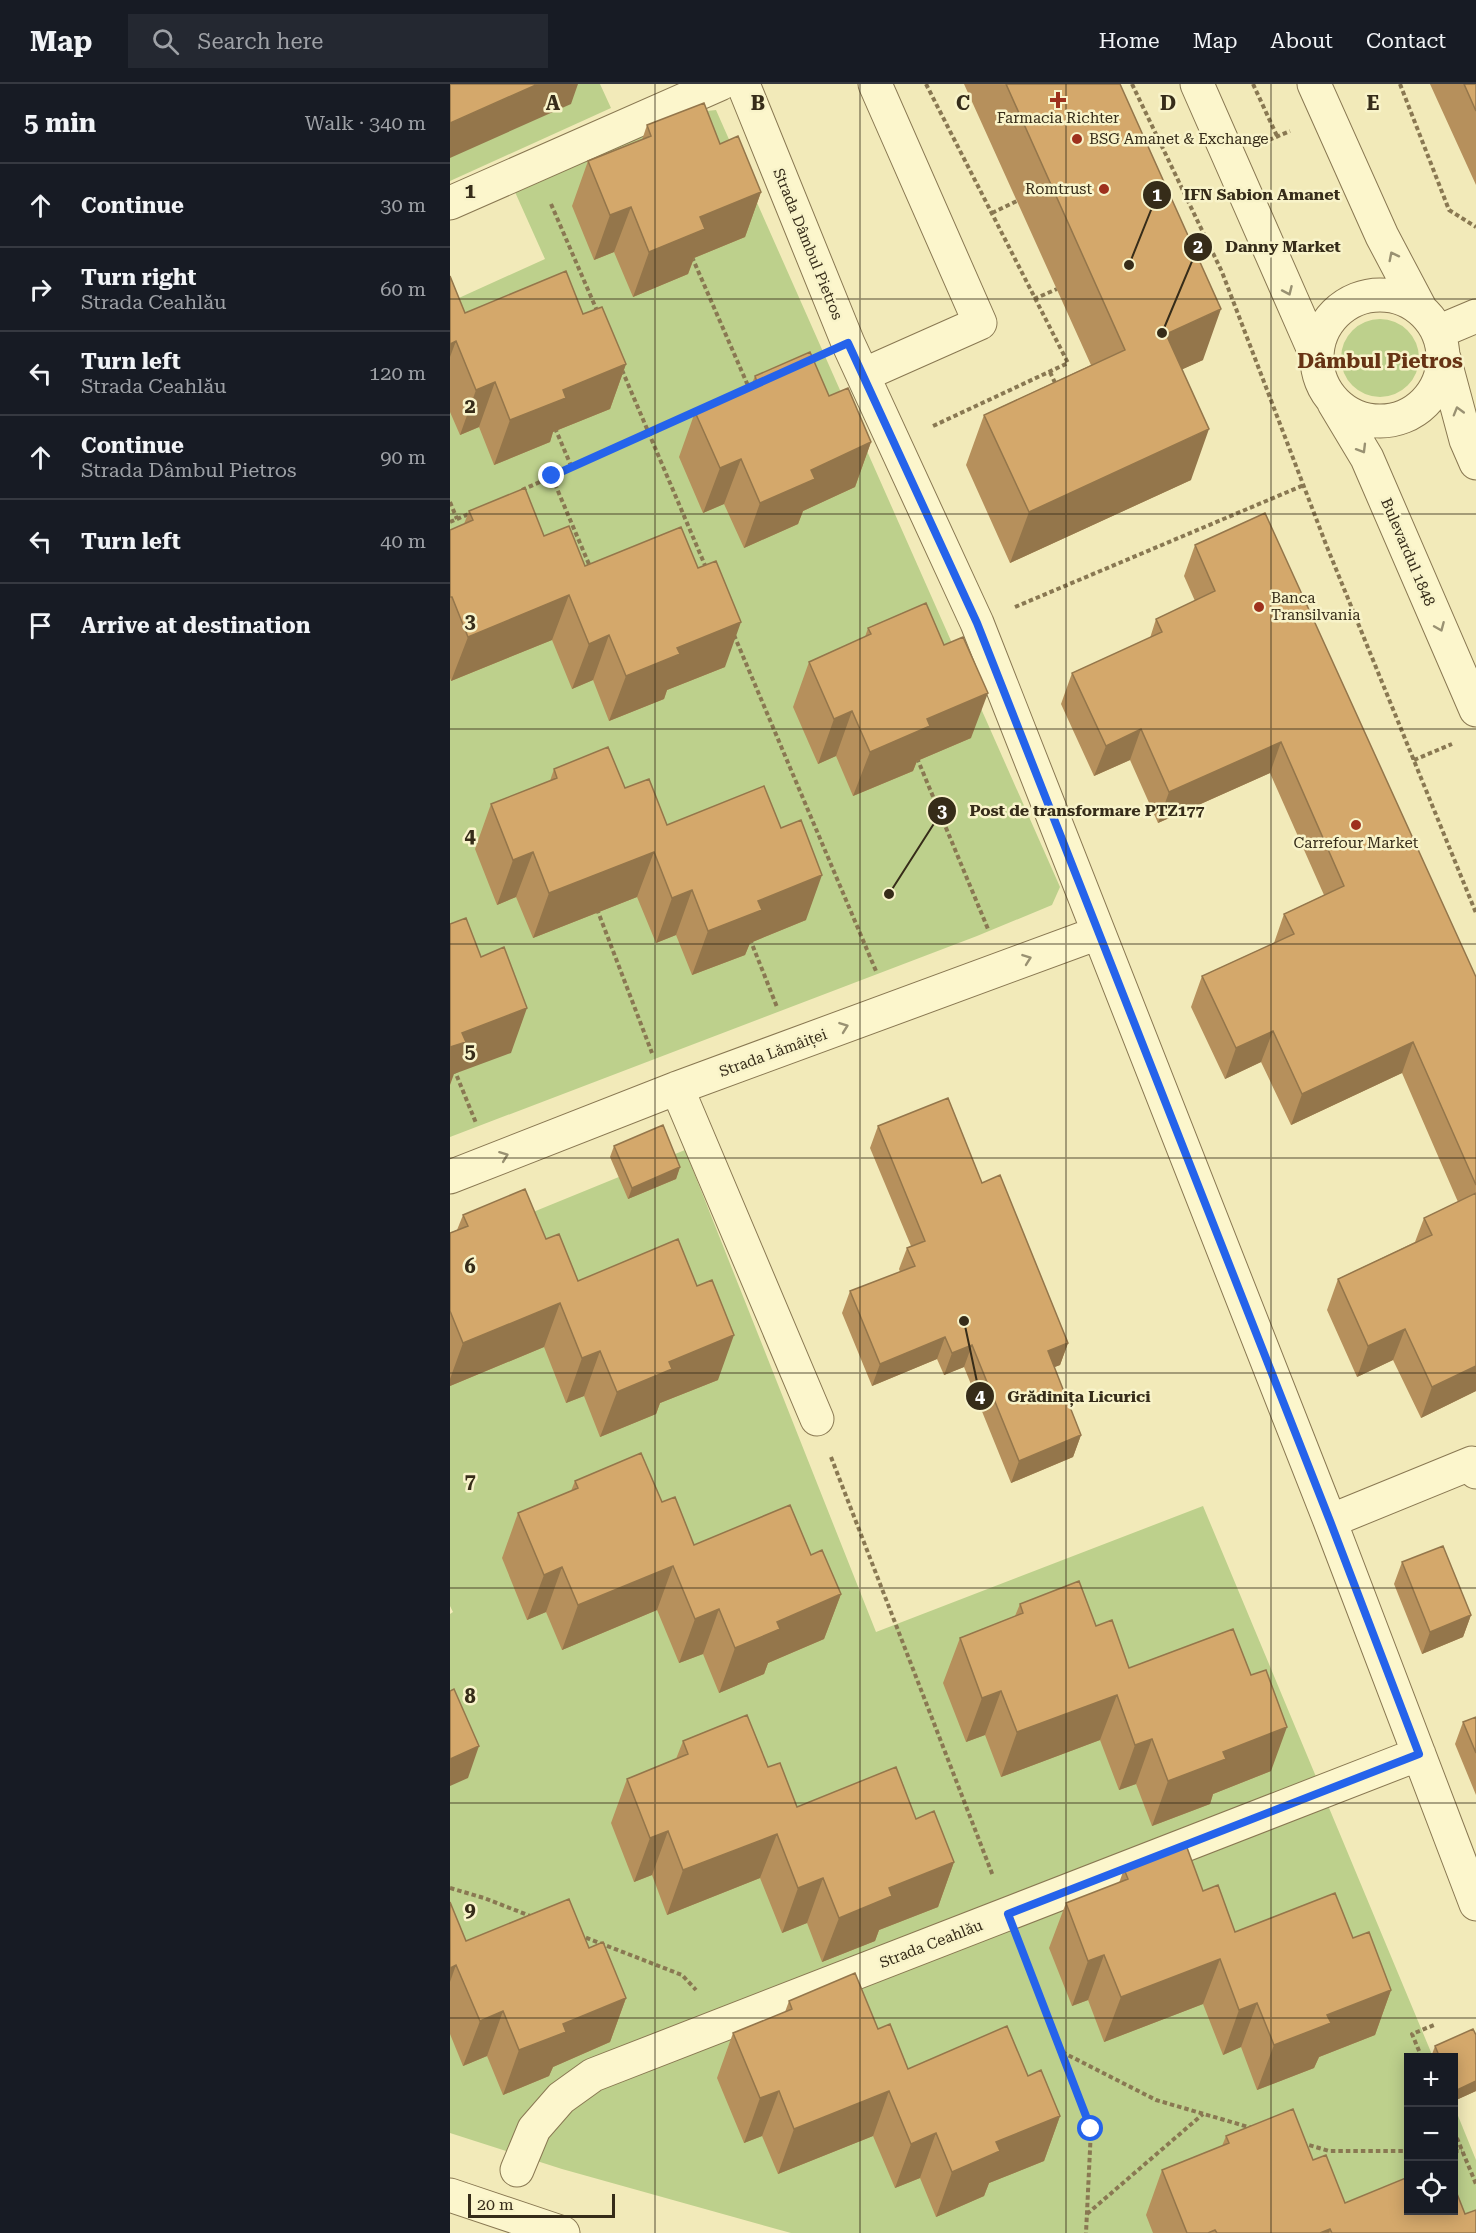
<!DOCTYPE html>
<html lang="en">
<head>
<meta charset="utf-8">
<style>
  body { margin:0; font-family:"Roboto Serif",serif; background:#242831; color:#f1f3f6 }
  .controls { position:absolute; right:18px; bottom:18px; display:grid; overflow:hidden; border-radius:0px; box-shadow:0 3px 15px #0003 }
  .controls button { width:54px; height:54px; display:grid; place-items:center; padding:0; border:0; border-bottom:2px solid #363941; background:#171b24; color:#f1f3f6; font:30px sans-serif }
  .scale { position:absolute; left:18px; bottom:15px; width:147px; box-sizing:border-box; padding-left:6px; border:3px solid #362c19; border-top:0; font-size:16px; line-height:21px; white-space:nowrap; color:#362c19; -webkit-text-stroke:4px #f8f3c9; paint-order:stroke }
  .stop { position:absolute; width:18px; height:18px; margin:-14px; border:4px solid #2563eb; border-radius:50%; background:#fff }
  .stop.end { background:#2563eb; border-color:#fff; box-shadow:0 2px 6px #0008 }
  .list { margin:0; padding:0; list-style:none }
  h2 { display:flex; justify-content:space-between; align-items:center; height:78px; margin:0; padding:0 24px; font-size:26px }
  h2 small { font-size:20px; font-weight:400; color:#9ea1a6 }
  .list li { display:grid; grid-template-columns:39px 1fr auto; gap:18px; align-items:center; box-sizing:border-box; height:84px; padding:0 24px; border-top:2px solid #363941 }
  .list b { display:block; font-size:22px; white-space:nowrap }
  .list p { margin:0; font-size:20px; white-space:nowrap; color:#9ea1a6 }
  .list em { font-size:20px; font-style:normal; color:#9ea1a6 }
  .icon { flex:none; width:33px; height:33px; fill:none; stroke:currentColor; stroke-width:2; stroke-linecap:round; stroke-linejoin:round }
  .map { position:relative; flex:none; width:1026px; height:2149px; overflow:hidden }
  header { display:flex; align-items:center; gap:36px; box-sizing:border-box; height:84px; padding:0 30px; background:#171b24; border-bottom:2px solid #363941 }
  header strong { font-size:28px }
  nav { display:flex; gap:33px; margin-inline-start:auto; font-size:21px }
  .search { width:420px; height:54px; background:#242831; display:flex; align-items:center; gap:15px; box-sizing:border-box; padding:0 21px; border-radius:0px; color:#9ea1a6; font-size:22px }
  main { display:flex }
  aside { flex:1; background:#171b24 }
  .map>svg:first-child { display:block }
</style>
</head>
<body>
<header>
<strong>Map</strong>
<div class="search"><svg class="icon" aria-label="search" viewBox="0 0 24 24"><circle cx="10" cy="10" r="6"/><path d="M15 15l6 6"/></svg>Search here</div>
<nav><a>Home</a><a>Map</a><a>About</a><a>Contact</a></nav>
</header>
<main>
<aside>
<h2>5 min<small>Walk · 340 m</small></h2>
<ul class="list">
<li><svg class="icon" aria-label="ahead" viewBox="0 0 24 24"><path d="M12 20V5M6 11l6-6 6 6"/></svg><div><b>Continue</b></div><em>30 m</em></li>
<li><svg class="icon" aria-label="right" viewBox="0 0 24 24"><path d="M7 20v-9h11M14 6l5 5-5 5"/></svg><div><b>Turn right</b><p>Strada Ceahlău</p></div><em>60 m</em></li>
<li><svg class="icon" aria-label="left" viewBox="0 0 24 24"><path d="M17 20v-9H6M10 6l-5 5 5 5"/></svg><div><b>Turn left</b><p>Strada Ceahlău</p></div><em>120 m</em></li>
<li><svg class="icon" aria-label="ahead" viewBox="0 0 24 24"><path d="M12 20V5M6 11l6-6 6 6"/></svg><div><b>Continue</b><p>Strada Dâmbul Pietros</p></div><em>90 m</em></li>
<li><svg class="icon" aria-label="left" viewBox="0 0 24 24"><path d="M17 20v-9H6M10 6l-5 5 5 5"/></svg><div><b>Turn left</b></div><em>40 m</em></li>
<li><svg class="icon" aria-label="arrive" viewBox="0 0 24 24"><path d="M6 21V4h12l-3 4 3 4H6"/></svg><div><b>Arrive at destination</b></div></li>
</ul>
</aside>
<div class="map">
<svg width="1026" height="2149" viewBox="0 0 1026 2149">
  <rect width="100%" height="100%" fill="#f2eab9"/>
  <path fill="#bdd08c" d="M0 0H150L161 24 0 97Z
    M266 26 610 803 602 821 527 852 0 1053V218L95 175 65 108 229 30Z
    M891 274a39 39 0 1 1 78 0a39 39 0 1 1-78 0Z
    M235 1066 426 1548 753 1422 983 1973 958 1974V2126H1004V2022L1026 2076V2149H341L112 2085 0 2049V1530L3 1528 0 1522V1162Z"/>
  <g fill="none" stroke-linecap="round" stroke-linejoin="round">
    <g stroke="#897852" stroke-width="35">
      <path id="minor" d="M293 0 398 259 527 539 880 1437 1026 1820
        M747 0 866 271
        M864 0 932 152 970 224
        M0 119 270 0
        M867 274a63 63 0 1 1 126 0a63 63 0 1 1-126 0Z
        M988 248 1026 232
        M994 274 1016 356 1026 379
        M413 291 530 239 425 0
        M884 319 917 374 1026 626
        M227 1004 367 1335
        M0 1093 227 1004 648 849
        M880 1437 1022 1379 1026 1388
        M67 2086 84 2045 111 2014 143 1991 969 1670
        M0 2111 113 2149"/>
    </g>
    <path stroke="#897852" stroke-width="4" stroke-dasharray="4.5 3" stroke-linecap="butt" d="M476 0 618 279 483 342
      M682 0 772 188 877 463 1026 829
      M803 0 827 52
      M950 0 999 126 1026 143
      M819 56 840 47
      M101 120 148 229
      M542 129 567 117
      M242 173 299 304
      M584 215 607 205
      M172 286 257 486
      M600 288 607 303
      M105 344 122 384
      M102 393 141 485
      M72 406 303 302
      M0 418 7 435
      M0 438 21 429
      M565 523 854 401
      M284 551 426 887
      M467 674 538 845
      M964 676 1002 660
      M147 825 202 969
      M300 855 327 923
      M4 985 26 1039
      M381 1373 543 1792
      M0 1804 34 1814 83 1833
      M129 1851 232 1891 246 1906
      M573 1869 641 2045 636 2149
      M612 1968 706 2016 802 2044
      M972 1974 962 1950 984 1941
      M1004 2047 1026 2100
      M852 2059 879 2067H958
      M1004 2067H1012
      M637 2130 753 2030"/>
    <use href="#minor" stroke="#fcf6cc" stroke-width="33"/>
  </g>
  <path fill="#b6905c" d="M514 0H670L753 276 732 285 741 396 560 479 516 381 534 331 641 281Z
    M980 0H1026V101Z
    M197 41 270 60 311 108 295 153 244 174 238 190 183 213 164 168 144 176 122 122 138 77 192 56Z
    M0 192 15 229 133 230 176 280 160 325 103 348 100 358 44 381 29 343 10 351 0 328Z
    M305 292 379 312 421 358 405 403 353 427 348 440 294 464 274 420 253 429 229 373 245 328 300 304Z
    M19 427 94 452 135 482 275 583 217 606 214 615 159 637 143 596 122 605 102 556 1 597 0 594V446L14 440Z
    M745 461 1026 893V1307L971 1334 943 1276 907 1293 877 1226 888 1195 965 1158 974 1134 1008 1118 952 989 841 1041 811 978 775 995 741 923 752 892 824 859 834 830 874 811 820 689 708 739 680 676 644 692 611 620 622 589 700 554 706 535 745 517 734 492Z
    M418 544 521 654 467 677 463 687 403 712 386 672 368 680 343 623 359 578 415 553Z
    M104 685 175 704 217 741 356 836 300 859 295 871 242 891 226 851 206 859 187 813 83 854 66 813 47 821 25 765 41 720 100 697Z
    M428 1042 532 1099 618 1259 610 1281 604 1283 631 1351 623 1373 561 1399 514 1283 494 1291 487 1275 422 1302 392 1229 400 1207 450 1188 449 1185 457 1164 461 1162 420 1064Z
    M164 1062 230 1083 226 1095 178 1115 160 1073Z
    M13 1131 96 1155 128 1197 268 1296 210 1319 206 1330 150 1353 134 1312 116 1319 94 1263 0 1302V1149L7 1146Z
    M125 1397 212 1418 244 1461 361 1471 391 1510 374 1555 318 1579 314 1590 269 1609 253 1570 229 1579 207 1526 112 1566 96 1528 77 1536 52 1474 68 1429 121 1407Z
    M952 1478 1021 1531 1013 1553 972 1570 944 1500Z
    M570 1520 646 1542 679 1584 821 1687 763 1710 760 1720 702 1742 686 1700 669 1706 650 1656 551 1693 535 1651 516 1658 493 1599 510 1554 565 1532Z
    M1026 1633V1711L1005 1660 1013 1638Z
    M233 1657 318 1683 347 1723 466 1735 504 1778 488 1823 429 1846 425 1857 372 1878 357 1839 332 1849 310 1794 217 1831 202 1791 184 1798 161 1739 177 1695 226 1675Z
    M674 1785 753 1807 785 1848 903 1854 941 1906 925 1951 869 1973 864 1984 807 2006 791 1963 773 1971 753 1920 654 1958 638 1916 622 1922 599 1864 616 1819 669 1799Z
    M0 1818 16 1857 139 1864 176 1914 160 1958 103 1983 99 1992 53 2011 37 1972 13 1982 0 1950Z
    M339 1917 428 1945 458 1985 610 2032 594 2077 539 2099 534 2112 486 2133 470 2094 445 2104 423 2052 328 2090 312 2052 294 2059 267 1994 283 1949 335 1928Z
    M1026 1951V2007L1004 2017V1974L981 1973 985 1962Z
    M776 2052 863 2076 895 2119 1015 2130 1026 2149H703L696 2131 712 2086 772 2062Z"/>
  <path fill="#94764b" d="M88 0H128L121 20 0 74V39Z
    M311 108 295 153 244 174 238 190 183 213 199 168 250 133Z
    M181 123 164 168 144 176 160 131Z
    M771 225 753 276 698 301 716 250Z
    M6 257 0 273V260Z
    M176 280 160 325 103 348 100 358 44 381 60 336 113 306Z
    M45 298 29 343 10 351 26 306Z
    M759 345 741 396 560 479 579 428Z
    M421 358 405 403 353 427 348 440 294 464 310 419 361 386Z
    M291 375 274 420 253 429 270 384Z
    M119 511 102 556 1 597 18 553Z
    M291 538 275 583 217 606 214 615 159 637 176 592 227 564Z
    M159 551 143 596 122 605 139 560Z
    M538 609 521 654 467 677 463 687 403 712 420 668 477 635Z
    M402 627 386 672 368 680 384 635Z
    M691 645 680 676 644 692 656 662Z
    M831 658 820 689 708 739 719 708Z
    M83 768 66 813 47 821 63 776Z
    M204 768 187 813 83 854 99 809Z
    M372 791 356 836 300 859 295 871 242 891 258 847 308 817Z
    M242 806 226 851 206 859 222 814Z
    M77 924 61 969 4 990 0 1001V963L12 949Z
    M823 947 811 978 775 995 786 964Z
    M963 958 952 989 841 1041 852 1010Z
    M230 1083 226 1095 178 1115 182 1104Z
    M110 1219 94 1263 0 1302V1295L13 1259Z
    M955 1245 943 1276 907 1293 918 1262Z
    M284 1251 268 1296 210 1319 206 1330 150 1353 167 1308 219 1278Z
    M495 1253 487 1275 422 1302 430 1280Z
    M618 1259 610 1281 590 1289 598 1267Z
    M522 1261 514 1283 494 1291 502 1269Z
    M150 1267 134 1312 116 1319 132 1274Z
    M1026 1282V1307L971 1334 982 1303Z
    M631 1351 623 1373 561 1399 569 1377Z
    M223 1482 207 1526 112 1566 128 1521Z
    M112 1483 96 1528 77 1536 94 1491Z
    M391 1510 374 1555 318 1579 314 1590 269 1609 285 1564 327 1538Z
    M269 1525 253 1570 229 1579 245 1535Z
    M1021 1531 1013 1553 972 1570 980 1548Z
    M551 1607 535 1651 516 1658 532 1614Z
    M667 1611 650 1656 551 1693 567 1648Z
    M837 1643 821 1687 763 1710 760 1720 702 1742 718 1697 773 1668Z
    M702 1655 686 1700 669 1706 685 1661Z
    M29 1662 18 1694 0 1702V1675Z
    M218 1747 202 1791 184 1798 200 1754Z
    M327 1750 310 1794 217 1831 233 1786Z
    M504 1778 488 1823 429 1846 425 1857 372 1878 389 1834 439 1804Z
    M373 1794 357 1839 332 1849 348 1804Z
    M654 1871 638 1916 622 1922 638 1877Z
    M770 1875 753 1920 654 1958 671 1913Z
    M6 1881 0 1898V1884Z
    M941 1906 925 1951 869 1973 864 1984 807 2006 824 1961 877 1931Z
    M176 1914 160 1958 103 1983 99 1992 53 2011 69 1966 113 1940Z
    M807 1919 791 1963 773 1971 789 1926Z
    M53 1927 37 1972 13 1982 30 1937Z
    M1026 1997V2007L1004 2017V2010L1005 2007Z
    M329 2007 312 2052 294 2059 310 2014Z
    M439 2007 423 2052 328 2090 344 2045Z
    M610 2032 594 2077 539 2099 534 2112 486 2133 502 2088 546 2058Z
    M486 2049 470 2094 445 2104 461 2060Z
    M880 2145 879 2149H870Z"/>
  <path fill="#d4a86b" stroke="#94764b" stroke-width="1.5" d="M0 0H88L0 39Z
    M556 0H670L771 225 716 250 759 345 579 428 534 331 675 266Z
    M1014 0H1026V27Z
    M254 19 270 60 288 52 311 108 250 133 255 145 199 168 181 123 160 131 138 77 201 52 197 41Z
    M116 187 133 230 152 223 176 280 113 306 116 314 60 336 45 298 26 306 6 257 0 260V192L15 229Z
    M360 268 379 312 398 304 421 358 361 386 365 395 310 419 291 375 270 384 245 328 308 301 305 292Z
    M75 404 94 452 119 442 135 482 231 443 248 484 266 477 291 538 227 564 230 570 176 592 159 551 139 560 119 511 18 553 2 513H0V446L23 436 19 427Z
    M815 429 1026 893V1101L963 958 852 1010 823 947 786 964 752 892 844 850 834 830 894 802 831 658 719 708 691 645 656 662 622 589 712 548 706 535 765 507 745 461Z
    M476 519 494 561 513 553 538 609 477 635 480 642 420 668 402 627 384 635 359 578 421 550 418 544Z
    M158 663 175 704 199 695 217 741 314 702 331 744 351 736 372 791 308 817 312 826 258 847 242 806 222 814 204 768 99 809 83 768 63 776 41 720 107 694 104 685Z
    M16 834 31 873 54 863 77 924 12 949 16 958 0 963V840Z
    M498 1014 532 1099 550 1091 618 1259 598 1267 631 1351 569 1377 522 1261 502 1269 495 1253 430 1280 400 1207 465 1182 457 1164 475 1157 428 1042Z
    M213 1041 230 1083 182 1104 164 1062Z
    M75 1105 96 1155 109 1150 128 1197 228 1155 247 1202 262 1196 284 1251 219 1278 222 1285 167 1308 150 1267 132 1274 110 1219 13 1259 0 1227V1149L18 1142 13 1131Z
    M1026 1109V1282L982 1303 955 1245 918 1262 888 1195 982 1151 974 1134Z
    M191 1369 212 1418 225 1413 244 1461 340 1421 361 1471 372 1466 391 1510 327 1538 330 1545 285 1564 269 1525 245 1535 223 1482 128 1521 112 1483 94 1491 68 1429 128 1404 125 1397Z
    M993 1462 1021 1531 980 1548 952 1478Z
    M629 1497 646 1542 662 1536 679 1584 783 1545 801 1591 816 1586 837 1643 773 1668 776 1675 718 1697 702 1655 685 1661 667 1611 567 1648 551 1607 532 1614 510 1554 573 1529 570 1520Z
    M4 1605 29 1662 0 1675V1607Z
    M297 1631 318 1683 330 1679 347 1723 446 1683 466 1735 484 1727 504 1778 439 1804 442 1812 389 1834 373 1794 348 1804 327 1750 233 1786 218 1747 200 1754 177 1695 238 1670 233 1657Z
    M1026 1633V1669L1013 1638Z
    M736 1761 753 1807 768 1801 785 1848 885 1809 903 1854 919 1848 941 1906 877 1931 881 1939 824 1961 807 1919 789 1926 770 1875 671 1913 654 1871 638 1877 616 1819 678 1795 674 1785Z
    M119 1815 139 1864 153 1858 176 1914 113 1940 116 1948 69 1966 53 1927 30 1937 6 1881 0 1884V1818L16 1857Z
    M405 1889 428 1945 440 1940 458 1985 557 1942 578 1992 591 1986 610 2032 546 2058 550 2067 502 2088 486 2049 461 2060 439 2007 344 2045 329 2007 310 2014 283 1949 342 1925 339 1917Z
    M1023 1945 1026 1951V1997L1005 2007 1004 2004V1974H990L985 1962Z
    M843 2025 863 2076 876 2071 895 2119 958 2093V2127H1004V2102L1015 2130 1026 2126V2149H882L880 2145 870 2149H767L765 2146 758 2149H737L712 2086 779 2059 776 2052Z"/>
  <defs><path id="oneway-chevron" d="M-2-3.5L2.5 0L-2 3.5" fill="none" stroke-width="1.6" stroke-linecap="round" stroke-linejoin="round" transform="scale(1.5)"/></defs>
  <g stroke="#999172">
    <use href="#oneway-chevron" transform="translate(943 172) rotate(-117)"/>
    <use href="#oneway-chevron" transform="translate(838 207) rotate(66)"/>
    <use href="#oneway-chevron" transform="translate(1008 327) rotate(-106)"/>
    <use href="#oneway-chevron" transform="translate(912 365) rotate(59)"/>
    <use href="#oneway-chevron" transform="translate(990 543) rotate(67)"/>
    <use href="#oneway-chevron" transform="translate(577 875) rotate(-20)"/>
    <use href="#oneway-chevron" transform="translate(394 943) rotate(-20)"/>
    <use href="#oneway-chevron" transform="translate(54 1072) rotate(-21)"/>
  </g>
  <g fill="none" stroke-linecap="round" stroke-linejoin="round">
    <path stroke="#2563eb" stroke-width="8" d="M102 392 398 259 527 539 880 1437 969 1670 558 1830 641 2045"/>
  </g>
  <path fill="none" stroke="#362c19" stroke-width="1.5" stroke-opacity="0.55" d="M205 0V2149M410 0V2149M616 0V2149M821 0V2149M0 215H1026M0 430H1026M0 645H1026M0 860H1026M0 1074H1026M0 1289H1026M0 1504H1026M0 1719H1026M0 1934H1026"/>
  <g fill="#9e311d" stroke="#f8f3c9" stroke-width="2">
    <path d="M605 7h6v6h6v6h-6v6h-6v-6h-6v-6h6z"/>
    <circle cx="627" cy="55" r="6"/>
    <circle cx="654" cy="105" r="6"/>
    <circle cx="809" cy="523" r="6"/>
    <circle cx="906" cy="741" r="6"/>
  </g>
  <g text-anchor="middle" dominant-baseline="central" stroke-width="5" stroke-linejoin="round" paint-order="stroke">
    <g font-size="15" fill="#362c19" stroke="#f8f3c9">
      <text x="608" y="34">Farmacia Richter</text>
      <text x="639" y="55" text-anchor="start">BSG Amanet &amp; Exchange</text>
      <text x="642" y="105" text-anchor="end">Romtrust</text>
      <text x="821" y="514" text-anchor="start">Banca<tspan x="821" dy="17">Transilvania</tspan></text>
      <text x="906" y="759">Carrefour Market</text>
    </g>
    <g font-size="15" fill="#362c19" stroke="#f8f3c9">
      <text transform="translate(358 160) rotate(68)">Strada Dâmbul Pietros</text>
      <text transform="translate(958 468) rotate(67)">Bulevardul 1848</text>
      <text transform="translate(323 969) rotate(-20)">Strada Lămâiței</text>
      <text transform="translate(481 1860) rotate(-21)">Strada Ceahlău</text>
    </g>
    <g font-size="21" font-weight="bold" fill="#673314" stroke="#f8f3c9">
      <text x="930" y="277">Dâmbul Pietros</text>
    </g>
  </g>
  <g font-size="20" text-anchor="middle" font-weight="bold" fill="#362c19" stroke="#f8f3c9" stroke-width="5" stroke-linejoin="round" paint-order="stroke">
    <text x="103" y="26">A</text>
    <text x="308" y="26">B</text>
    <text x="513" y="26">C</text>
    <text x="718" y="26">D</text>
    <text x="923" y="26">E</text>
    <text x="20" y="114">1</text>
    <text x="20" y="329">2</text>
    <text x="20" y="544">3</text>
    <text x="20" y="759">4</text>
    <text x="20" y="974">5</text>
    <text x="20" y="1189">6</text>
    <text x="20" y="1404">7</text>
    <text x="20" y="1619">8</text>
    <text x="20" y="1833">9</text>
  </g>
  <path fill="none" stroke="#362c19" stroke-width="2" d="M679 181L707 111M712 249L748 163M439 810L492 727M514 1237L530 1312"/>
  <g fill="#362c19" stroke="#f8f3c9" stroke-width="2">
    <circle cx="679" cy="181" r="6"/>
    <circle cx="712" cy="249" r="6"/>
    <circle cx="439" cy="810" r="6"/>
    <circle cx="514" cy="1237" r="6"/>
    <circle cx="707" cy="111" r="15"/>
    <circle cx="748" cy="163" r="15"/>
    <circle cx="492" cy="727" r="15"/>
    <circle cx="530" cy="1312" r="15"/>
  </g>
  <g font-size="18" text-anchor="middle" font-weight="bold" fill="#fff">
    <text x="707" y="117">1</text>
    <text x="748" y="169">2</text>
    <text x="492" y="733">3</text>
    <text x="530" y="1319">4</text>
  </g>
  <g font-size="16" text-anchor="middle" font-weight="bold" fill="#362c19" stroke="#f8f3c9" stroke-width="5" stroke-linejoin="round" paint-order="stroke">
    <text x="812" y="116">IFN Sabion Amanet</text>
    <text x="833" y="168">Danny Market</text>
    <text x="637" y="732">Post de transformare PTZ177</text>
    <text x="629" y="1318">Grădinița Licurici</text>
  </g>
</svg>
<div class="controls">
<button>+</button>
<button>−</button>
<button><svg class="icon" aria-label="locate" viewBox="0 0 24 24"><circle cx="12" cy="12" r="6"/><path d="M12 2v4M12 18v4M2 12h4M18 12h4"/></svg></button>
</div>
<div class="scale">20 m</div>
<div class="stop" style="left:641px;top:2045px"></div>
<div class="stop end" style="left:102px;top:392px"></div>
</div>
</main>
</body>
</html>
